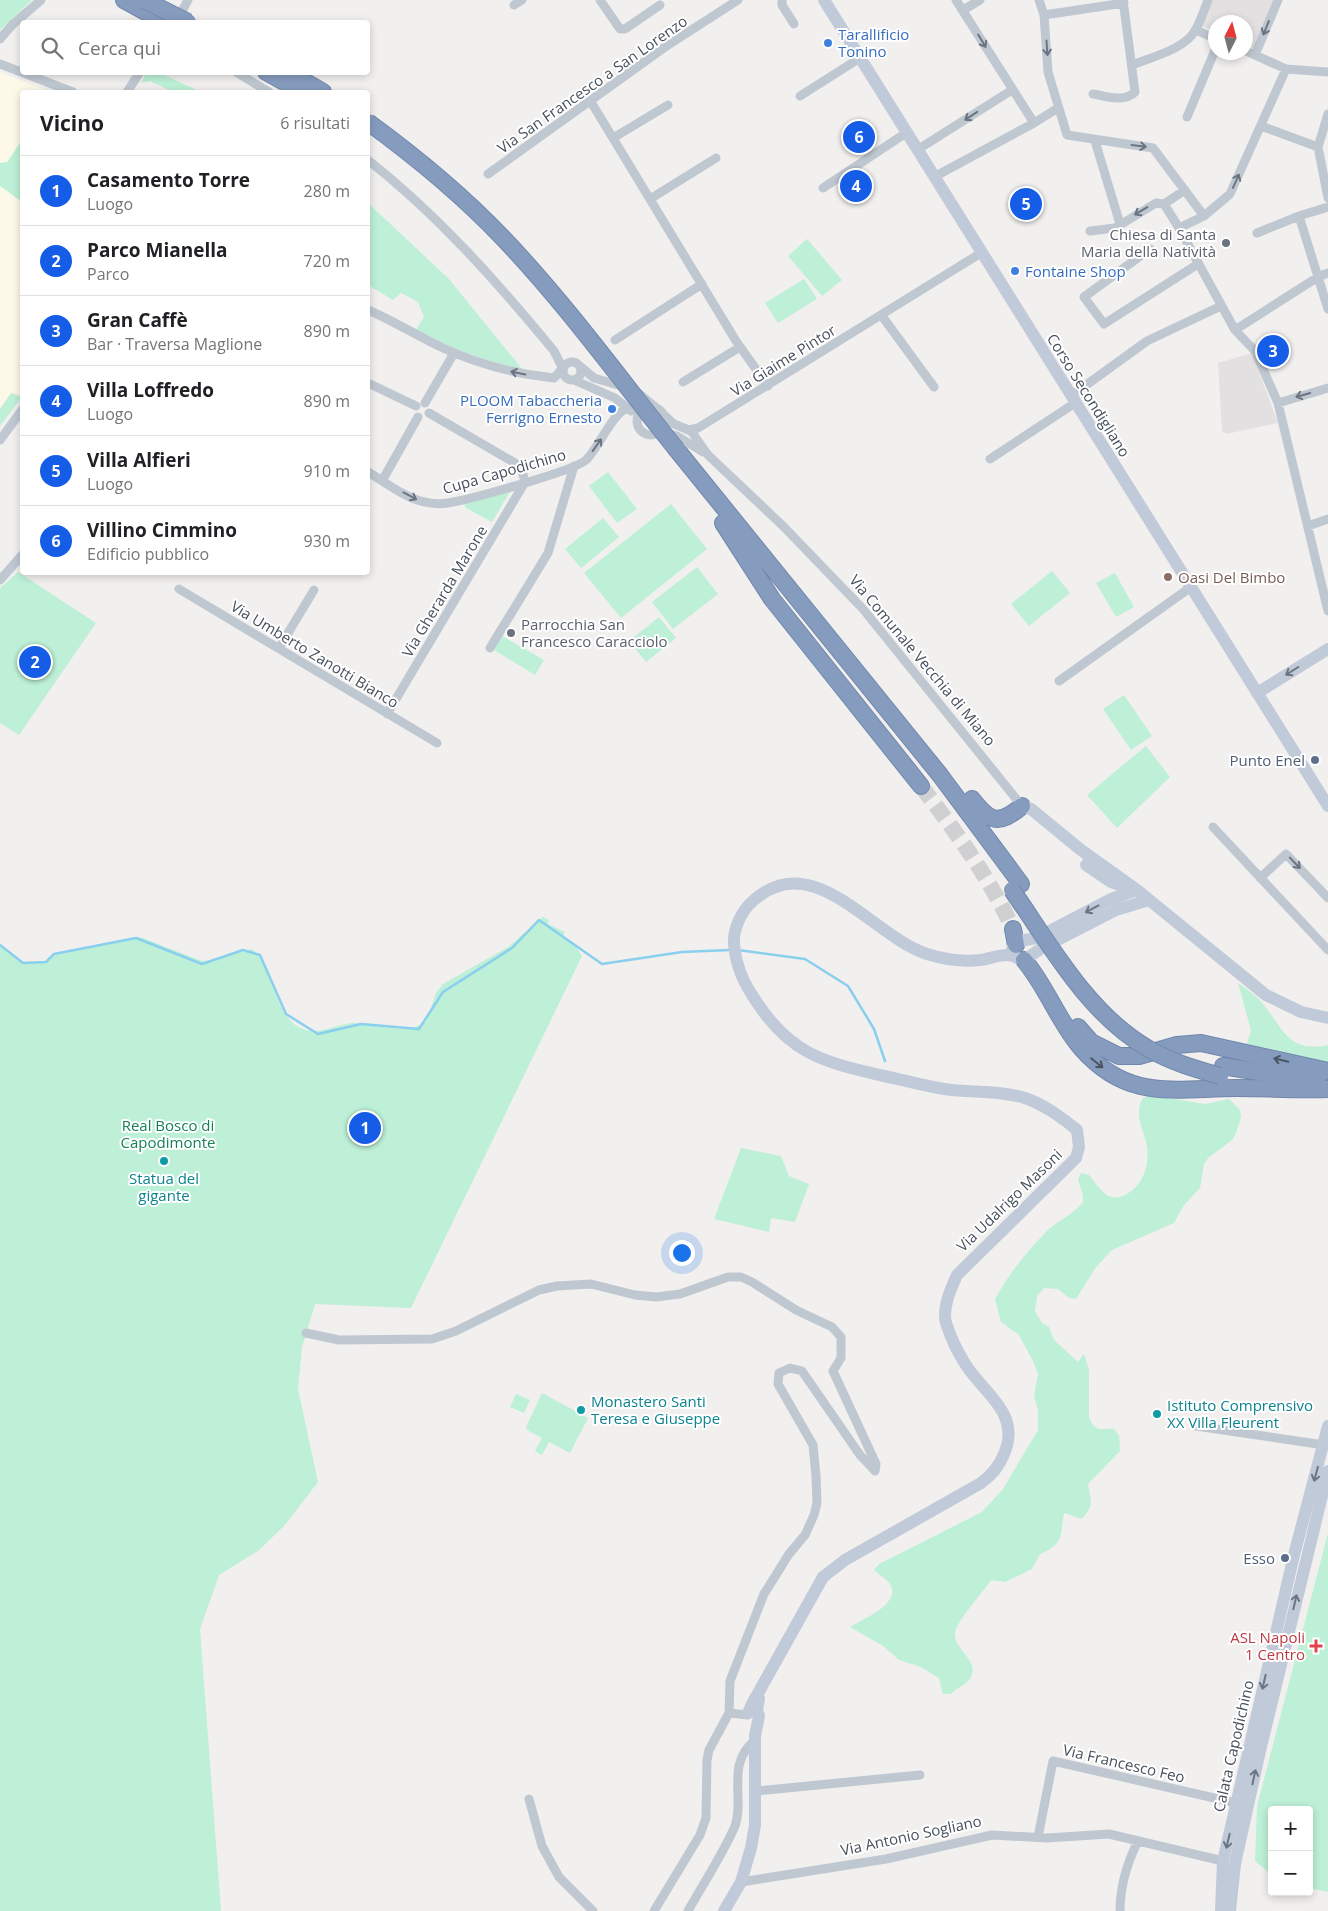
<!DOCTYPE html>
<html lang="it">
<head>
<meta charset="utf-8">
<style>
  body { margin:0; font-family:"Open Sans",sans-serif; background:#f6f6f6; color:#202124 }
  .controls { position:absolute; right:15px; bottom:15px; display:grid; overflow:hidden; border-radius:5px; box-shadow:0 2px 8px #0003 }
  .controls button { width:45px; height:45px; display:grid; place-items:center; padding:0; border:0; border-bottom:1px solid #e0e0e0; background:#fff; color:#202124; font:25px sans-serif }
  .compass { position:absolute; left:1208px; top:15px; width:45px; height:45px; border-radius:50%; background:#fff; box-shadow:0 2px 8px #0003; rotate:6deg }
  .you { position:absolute; left:681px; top:1252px; width:18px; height:18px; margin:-12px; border:4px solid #fff; border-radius:50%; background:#1a73e8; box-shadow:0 0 0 8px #1a73e833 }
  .badge { display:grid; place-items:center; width:32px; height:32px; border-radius:50%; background:#155ce6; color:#fff; font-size:16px; font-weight:700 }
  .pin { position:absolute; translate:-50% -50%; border:2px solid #fff; box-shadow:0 1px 5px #0006 }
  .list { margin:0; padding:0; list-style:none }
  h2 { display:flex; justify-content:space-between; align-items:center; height:65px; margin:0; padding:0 20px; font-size:21px }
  h2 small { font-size:16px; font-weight:400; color:#757577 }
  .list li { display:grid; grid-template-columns:32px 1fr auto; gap:15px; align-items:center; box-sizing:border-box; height:70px; padding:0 20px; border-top:1px solid #e0e0e0 }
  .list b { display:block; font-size:19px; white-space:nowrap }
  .list p { margin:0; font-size:16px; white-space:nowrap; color:#757577 }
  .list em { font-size:16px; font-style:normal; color:#757577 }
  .icon { flex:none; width:28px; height:28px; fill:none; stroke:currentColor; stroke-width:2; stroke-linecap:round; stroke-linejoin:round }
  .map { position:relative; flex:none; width:1328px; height:1911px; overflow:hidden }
  .search { position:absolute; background:#fff; box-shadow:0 2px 8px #0003; left:20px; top:20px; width:350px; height:55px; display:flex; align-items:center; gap:12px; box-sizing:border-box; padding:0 18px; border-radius:5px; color:#757577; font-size:19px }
  .panel { position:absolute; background:#fff; box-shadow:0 2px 8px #0003; left:20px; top:90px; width:350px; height:485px; border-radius:5px }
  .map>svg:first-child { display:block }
</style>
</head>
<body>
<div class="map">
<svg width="1328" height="1911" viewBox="0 0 1328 1911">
  <rect width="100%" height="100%" fill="#f2efef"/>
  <path fill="#fcf9e9" d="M0 72 51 92H22V395L11 393 0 409Z"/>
  <path fill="#e3e0e1" d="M1211 0H1275L1255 49 1246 45V22H1216L1215 32 1201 25Z
    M1252 353 1278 423 1226 434 1222 431 1218 363Z"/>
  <path fill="#bdf0d6" d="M0 0H32L0 30Z
    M146 73H160L201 92H173L150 81 141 83Z
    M22 140V202L0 186V163L7 162Z
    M368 203 449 279 522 369C484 361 451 348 416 330L424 317 418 302 401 293 393 300 368 285Z
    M807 239 842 280 822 296 788 256Z
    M804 279 817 299 778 323 765 303Z
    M11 393 22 397 0 426V409Z
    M608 472 637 509 617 523 589 486Z
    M511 490 492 522 466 508 464 503Z
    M671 504 707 549 621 618 584 573Z
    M603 518 619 537 581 568 565 549Z
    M697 567 718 594 673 629 652 602Z
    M1052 571 1070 593 1029 626 1011 604Z
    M18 572 96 623 19 735 0 723V588Z
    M1115 573 1134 607 1116 617 1096 583Z
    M659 617 676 638 646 662 629 641Z
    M502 636 544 660 535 675 494 650Z
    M1124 695 1152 736 1131 750 1103 709Z
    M1146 746 1170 777 1117 828 1087 795Z
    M543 917 549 920 548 924 565 932 562 938 573 942 582 956 411 1308 315 1304 302 1347 298 1389 318 1482 284 1526 259 1550 219 1575 200 1629 221 1911H0V945L23 963 46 962 54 954 140 937 202 961 212 960 252 949C277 967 272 1029 313 1031 327 1031 342 1023 354 1023 370 1024 397 1031 412 1028 416 1027 421 1024 426 1022L436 993 443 984 508 947Z
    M1238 983C1246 989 1256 995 1262 1003 1284 1028 1286 1053 1328 1045V1066L1246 1047 1251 1030Z
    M1150 1095 1205 1104 1229 1099 1240 1110 1241 1117 1236 1133 1232 1140 1208 1158 1204 1164 1200 1188 1184 1205 1174 1223 1112 1250 1096 1267 1076 1299 1069 1298 1058 1289 1044 1288 1037 1296 1035 1311 1042 1323 1049 1327 1054 1340 1078 1362 1084 1354 1089 1370V1417L1092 1424 1098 1429H1114L1119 1435 1120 1451 1088 1484C1091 1503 1095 1503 1082 1519L1064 1513C1060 1537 1064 1544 1040 1554L1032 1569 1005 1582 991 1580C984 1591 957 1621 955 1632 952 1650 983 1661 969 1680 964 1686 956 1688 951 1694H943L939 1678 921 1667 899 1660 883 1646 850 1627C862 1620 900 1604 891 1586 888 1579 879 1575 874 1570L879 1564 982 1512 1003 1489 1038 1430V1410L1034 1396 1038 1374 1033 1361 1019 1335 1001 1322 995 1299C1008 1275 1027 1251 1047 1231 1058 1220 1073 1215 1083 1202V1195L1078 1180 1081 1173 1089 1175C1098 1186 1107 1204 1125 1195 1144 1186 1151 1162 1146 1142 1142 1125 1134 1115 1143 1098Z
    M741 1148 781 1156 789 1176 809 1184 795 1222 771 1218 769 1232 714 1219Z
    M542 1393 588 1418 570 1453 549 1442 542 1455 535 1451 542 1438 527 1430 526 1427Z
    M516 1394 530 1400 524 1413 510 1407Z
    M1328 1533V1892L1309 1888V1810H1272V1875L1255 1861 1257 1806Z"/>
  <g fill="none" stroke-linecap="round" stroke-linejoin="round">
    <path stroke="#89cfee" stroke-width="2.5" d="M0 945 23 963 46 962 54 954 136 938 202 964 243 950 260 955 286 1014 318 1034 361 1024 419 1029 443 992 512 948 539 920 602 964 682 952 730 950
      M738 950 805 959 848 986 874 1029 885 1061"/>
    <path stroke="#d0cfd2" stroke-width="16" stroke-dasharray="16 8" stroke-linecap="butt" d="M921 786C956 832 989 877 1013 929"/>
    <g stroke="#7187ab" stroke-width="18">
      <path id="highway" d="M124 0 164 22
        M266 72 302 92
        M292 74 323 92
        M677 450 940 775 1021 884
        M723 523 772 599 921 786
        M972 799C990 822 998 826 1022 806
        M1013 929 1016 945
        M1024 960C1047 987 1059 1023 1082 1049 1129 1102 1175 1088 1237 1088 1267 1088 1297 1090 1328 1089
        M1078 1027 1091 1042 1119 1056H1139L1177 1045 1201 1043 1328 1071
        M1223 1066 1259 1072 1318 1077"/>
    </g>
    <path stroke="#bfc8d1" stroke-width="9" d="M600 0 620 29H625L660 5
      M782 0V5L794 24
      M956 0 1034 123
      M1039 0 1044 15 1048 72 1067 135 1153 148 1204 216 1179 228 1164 204 1185 190
      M514 5 522 0
      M963 10 980 0
      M1044 15 1124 3
      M177 20 188 0
      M1196 30 1216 39
      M0 39 12 25 41 0
      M1246 51 1286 69 1328 72
      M1255 55 1278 0
      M0 64 73 92
      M1132 65C1152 57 1186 49 1196 29 1201 20 1204 10 1208 0
      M236 72 269 92
      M127 92 140 72
      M1093 94C1106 96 1124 103 1135 92L1123 0
      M800 96 860 58
      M591 102 736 341 768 386
      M1328 114 1318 147 1328 198
      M1187 117 1216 48
      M1261 126 1318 147
      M613 138 668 105
      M1095 141 1120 224
      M917 150 1012 90
      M368 160C439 216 497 282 554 351L563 369
      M488 174 665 47 738 0
      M934 177 1034 123 1058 108
      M823 188 906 133
      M650 199 716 158
      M1204 216 1230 194 1286 69
      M1299 216 1328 309
      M1179 228 1235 330 1255 351 1278 403 1328 611
      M1090 231 1115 228 1156 203 1164 204
      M1257 233 1299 216 1328 207
      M1150 249 1084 297 1104 324 1198 264
      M368 310C394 321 417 336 443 348 478 364 515 374 554 378L562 369
      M882 316 934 387
      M1235 330 1318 277 1328 273
      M615 340 702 284
      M563 371a9 9 0 1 1 18 0a9 9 0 1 1-18 0Z
      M581 367 594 378 625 387
      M574 380 615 398 631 411
      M683 382 740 347
      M368 383 416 406
      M637 392 660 411
      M1071 396 1147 341 1221 306
      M425 403 454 353
      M1278 403 1328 388
      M637 421a14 14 0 1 1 28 0a14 14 0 1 1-28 0Z
      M429 413 515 463 522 471 525 482
      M663 414 674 424 691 431 708 455 784 527 863 609 1022 806
      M688 430 698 428 981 253
      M666 433 677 436 703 452
      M0 440 22 410
      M990 459 1075 403
      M368 472C385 482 405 498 425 502 432 504 440 504 448 503 468 500 574 471 586 460 598 449 615 408 628 409
      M382 481 418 417
      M1308 526 1328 519
      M0 580 22 555
      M179 589 437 743
      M279 648 314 590
      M490 648 548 553 574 466
      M1059 681 1191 587
      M387 714 525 482
      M1213 827 1328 950
      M1260 878 1286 854 1328 898
      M306 1333 339 1340 432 1339 456 1331 539 1290 557 1286 591 1284 635 1295 656 1297 680 1294 728 1277H741L752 1282 796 1310 832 1327 841 1337V1358L833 1371 876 1464 875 1471 860 1455 802 1371 790 1368 779 1373 778 1384 813 1445 816 1476 817 1503 814 1515 805 1535 789 1554 764 1594 730 1681 729 1713 709 1750 707 1760 706 1818 700 1835 654 1911
      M1196 1426 1324 1445
      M729 1713 748 1715
      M756 1791 920 1775
      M529 1799 542 1846 559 1877 593 1911
      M1038 1837 1053 1761 1236 1803
      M741 1882 886 1859 992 1835 1047 1838 1109 1834 1223 1861
      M688 1911C703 1884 723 1854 735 1826 745 1799 725 1762 756 1740
      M1120 1911C1120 1886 1127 1863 1138 1841"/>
    <path stroke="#c1cad8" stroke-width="12" d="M824 0 1328 806
      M1257 693 1328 649
      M1022 806 1031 809 1081 850 1137 890 1266 995 1301 1012 1328 1018
      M1086 865 1111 882 1127 888
      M1012 949 1020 941 1036 938 1111 899 1137 890
      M748 1713 752 1704 823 1577 845 1560 981 1483C992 1475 999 1467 1004 1454 1022 1412 982 1393 964 1362 957 1351 950 1335 946 1323 942 1308 951 1288 957 1275L1076 1158 1079 1147 1077 1130C1061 1117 1045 1105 1025 1098 998 1090 971 1093 944 1089 924 1086 904 1080 884 1076 824 1062 791 1055 756 1001 743 982 736 966 734 944 733 928 742 910 754 900 814 847 872 936 927 954 943 959 963 962 980 960 989 959 998 955 1007 955 1014 955 1018 959 1024 960L1042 948 1116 910 1149 900
      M724 1911 741 1882 751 1848 755 1825V1736L759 1716 757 1711 759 1698
      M1221 1911 1223 1861 1294 1555 1328 1426
      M1230 1911 1235 1864 1260 1751 1328 1471"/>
    <use href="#highway" stroke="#869cbf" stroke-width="16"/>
    <g stroke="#7187ab" stroke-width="18" stroke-linecap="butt">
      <path id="highway-bridge" d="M144 0 188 22
        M368 122C416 157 462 195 503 238 566 304 620 379 677 450
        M1012 890C1051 946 1088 1014 1149 1049 1171 1062 1196 1069 1220 1076"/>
    </g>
    <use href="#highway-bridge" stroke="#869cbf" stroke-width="16"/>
  </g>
  <defs><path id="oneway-shaft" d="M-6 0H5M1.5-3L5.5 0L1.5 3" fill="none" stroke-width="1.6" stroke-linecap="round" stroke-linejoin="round" transform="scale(1.25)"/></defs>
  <g stroke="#6b7480">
    <use href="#oneway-shaft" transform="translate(1266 28) rotate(112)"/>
    <use href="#oneway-shaft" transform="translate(982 41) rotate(59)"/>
    <use href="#oneway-shaft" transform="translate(1047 48) rotate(86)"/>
    <use href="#oneway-shaft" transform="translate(971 116) rotate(147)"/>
    <use href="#oneway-shaft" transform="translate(1139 146) rotate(7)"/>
    <use href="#oneway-shaft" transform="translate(1236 181) rotate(-66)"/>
    <use href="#oneway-shaft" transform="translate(1141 211) rotate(149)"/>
    <use href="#oneway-shaft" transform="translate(518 373) rotate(-168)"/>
    <use href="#oneway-shaft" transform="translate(1303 395) rotate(164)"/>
    <use href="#oneway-shaft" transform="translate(597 445) rotate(-54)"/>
    <use href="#oneway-shaft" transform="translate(410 496) rotate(28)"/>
    <use href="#oneway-shaft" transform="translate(1295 863) rotate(46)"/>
  </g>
  <g stroke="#6c7582">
    <use href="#oneway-shaft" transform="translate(1292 671) rotate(148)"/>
    <use href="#oneway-shaft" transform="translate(1092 909) rotate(152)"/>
    <use href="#oneway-shaft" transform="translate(1316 1474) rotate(105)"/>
    <use href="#oneway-shaft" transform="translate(1295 1602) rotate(-77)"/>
    <use href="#oneway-shaft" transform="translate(1264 1682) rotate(103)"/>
    <use href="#oneway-shaft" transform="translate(1254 1777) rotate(-78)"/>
    <use href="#oneway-shaft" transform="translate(1228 1841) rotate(103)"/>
  </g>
  <g stroke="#4a5462">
    <use href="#oneway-shaft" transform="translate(1281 1060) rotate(-167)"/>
    <use href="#oneway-shaft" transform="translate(1097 1063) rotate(39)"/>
  </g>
  <g fill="#3f7fe0" stroke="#fff" stroke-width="2">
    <circle cx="828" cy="43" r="5"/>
    <circle cx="1015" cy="271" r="5"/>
    <circle cx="612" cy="409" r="5"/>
  </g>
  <g fill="#6b7280" stroke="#fff" stroke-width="2">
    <circle cx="1226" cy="243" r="5"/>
    <circle cx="511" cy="633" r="5"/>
  </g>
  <circle fill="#8d6e63" stroke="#fff" stroke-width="2" cx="1168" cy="577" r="5"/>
  <g fill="#5c6f8a" stroke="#fff" stroke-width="2">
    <circle cx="1315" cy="760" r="5"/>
    <circle cx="1285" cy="1558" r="5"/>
  </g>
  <g fill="#0f9aa8" stroke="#fff" stroke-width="2">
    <circle cx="164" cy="1161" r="5"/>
    <circle cx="581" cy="1410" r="5"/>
    <circle cx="1157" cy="1414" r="5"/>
  </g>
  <path fill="#e0444e" stroke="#fff" stroke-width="2" d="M1313.5 1638.5h5v5h5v5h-5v5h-5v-5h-5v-5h5z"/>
  <g text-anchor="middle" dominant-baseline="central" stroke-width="4" stroke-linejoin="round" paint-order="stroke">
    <g font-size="15" fill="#366cbe" stroke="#fff" text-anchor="start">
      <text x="838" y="34">Tarallificio<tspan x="838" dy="17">Tonino</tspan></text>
      <text x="1025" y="271">Fontaine Shop</text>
      <text x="602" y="400" text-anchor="end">PLOOM Tabaccheria<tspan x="602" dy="17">Ferrigno Ernesto</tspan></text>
    </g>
    <g font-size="15" fill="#47505d" stroke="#fff">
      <text transform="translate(592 84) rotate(-35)">Via San Francesco a San Lorenzo</text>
      <text transform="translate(783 360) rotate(-32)">Via Giaime Pintor</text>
      <text transform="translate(1089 395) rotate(58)">Corso Secondigliano</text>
      <text transform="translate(504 471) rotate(-16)">Cupa Capodichino</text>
      <text transform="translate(444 591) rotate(-59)">Via Gherarda Marone</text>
      <text transform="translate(315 654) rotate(31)">Via Umberto Zanotti Bianco</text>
      <text transform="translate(923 660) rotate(50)">Via Comunale Vecchia di Miano</text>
      <text transform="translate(1009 1200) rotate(-44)">Via Udalrigo Masoni</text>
      <text transform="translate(1233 1746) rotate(-77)">Calata Capodichino</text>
      <text transform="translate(1124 1763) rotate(13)">Via Francesco Feo</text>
      <text transform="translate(911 1835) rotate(-12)">Via Antonio Sogliano</text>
    </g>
    <g font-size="15" fill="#5b616d" stroke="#fff" text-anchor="end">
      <text x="1216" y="234">Chiesa di Santa<tspan x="1216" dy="17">Maria della Natività</tspan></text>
      <text x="521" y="624" text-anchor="start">Parrocchia San<tspan x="521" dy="17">Francesco Caracciolo</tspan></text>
    </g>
    <g font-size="15" fill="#785e54" stroke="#fff" text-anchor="start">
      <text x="1178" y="577">Oasi Del Bimbo</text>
    </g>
    <g font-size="15" fill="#4e5e75" stroke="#fff" text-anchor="end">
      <text x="1305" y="760">Punto Enel</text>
      <text x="1275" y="1558">Esso</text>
    </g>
    <g font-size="15" fill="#158155" stroke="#fff">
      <text x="168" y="1125">Real Bosco di<tspan x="168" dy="17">Capodimonte</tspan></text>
    </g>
    <g font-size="15" fill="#0d838f" stroke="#fff" text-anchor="start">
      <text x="164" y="1178" text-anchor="middle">Statua del<tspan x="164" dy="17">gigante</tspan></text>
      <text x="591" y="1401">Monastero Santi<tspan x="591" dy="17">Teresa e Giuseppe</tspan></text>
      <text x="1167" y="1405">Istituto Comprensivo<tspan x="1167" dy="17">XX Villa Fleurent</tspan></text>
    </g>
    <g font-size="15" fill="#be3a42" stroke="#fff" text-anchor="end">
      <text x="1305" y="1637">ASL Napoli<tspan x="1305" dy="17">1 Centro</tspan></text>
    </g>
  </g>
</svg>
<div class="controls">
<button>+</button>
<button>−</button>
</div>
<svg class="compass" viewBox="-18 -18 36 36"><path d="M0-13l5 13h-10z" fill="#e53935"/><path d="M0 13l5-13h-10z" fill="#757577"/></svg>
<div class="you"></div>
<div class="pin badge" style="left:365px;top:1128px">1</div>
<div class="pin badge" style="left:35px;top:662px">2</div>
<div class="pin badge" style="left:1273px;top:351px">3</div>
<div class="pin badge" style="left:856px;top:186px">4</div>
<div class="pin badge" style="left:1026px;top:204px">5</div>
<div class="pin badge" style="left:859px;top:137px">6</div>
<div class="search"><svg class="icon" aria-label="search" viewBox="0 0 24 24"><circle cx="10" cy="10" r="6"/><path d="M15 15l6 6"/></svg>Cerca qui</div>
<section class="panel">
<h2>Vicino<small>6 risultati</small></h2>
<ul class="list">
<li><span class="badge">1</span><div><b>Casamento Torre</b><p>Luogo</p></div><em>280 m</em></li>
<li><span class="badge">2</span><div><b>Parco Mianella</b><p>Parco</p></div><em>720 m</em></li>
<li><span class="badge">3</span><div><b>Gran Caffè</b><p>Bar · Traversa Maglione</p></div><em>890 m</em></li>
<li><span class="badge">4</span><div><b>Villa Loffredo</b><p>Luogo</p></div><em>890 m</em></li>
<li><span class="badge">5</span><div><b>Villa Alfieri</b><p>Luogo</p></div><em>910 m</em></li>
<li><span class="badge">6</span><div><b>Villino Cimmino</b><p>Edificio pubblico</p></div><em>930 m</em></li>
</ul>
</section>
</div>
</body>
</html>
